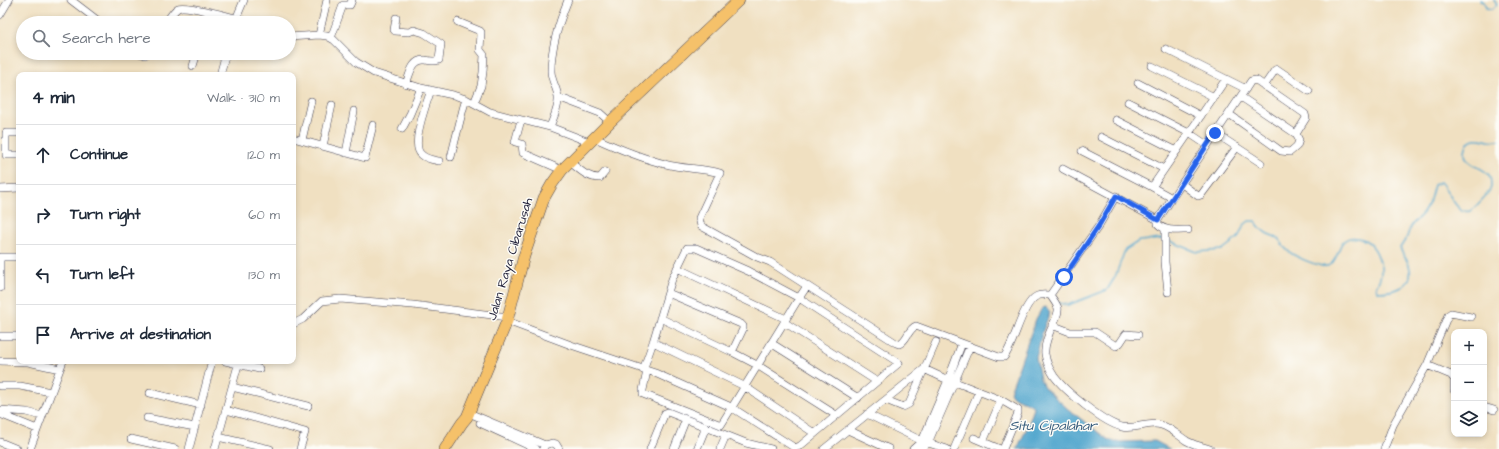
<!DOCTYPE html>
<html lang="en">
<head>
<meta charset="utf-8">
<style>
  body { margin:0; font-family:"Architects Daughter",sans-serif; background:#f2f2f3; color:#1f2937 }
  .controls { position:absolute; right:12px; bottom:12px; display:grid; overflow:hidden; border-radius:8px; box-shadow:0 2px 6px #0003 }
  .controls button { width:36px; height:36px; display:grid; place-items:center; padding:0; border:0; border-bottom:1px solid #e0e1e3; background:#fff; color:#1f2937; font:20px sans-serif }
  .stop { position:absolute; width:12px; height:12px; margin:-9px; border:3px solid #2563eb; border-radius:50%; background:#fff }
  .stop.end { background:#2563eb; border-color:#fff; box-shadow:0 1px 4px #0008 }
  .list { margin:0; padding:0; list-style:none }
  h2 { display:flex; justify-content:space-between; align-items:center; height:52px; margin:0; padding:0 16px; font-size:17px }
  h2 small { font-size:13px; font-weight:400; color:#747a83 }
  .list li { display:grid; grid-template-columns:26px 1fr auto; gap:12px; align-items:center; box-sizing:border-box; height:60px; padding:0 16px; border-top:1px solid #e0e1e3 }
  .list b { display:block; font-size:15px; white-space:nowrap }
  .list em { font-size:13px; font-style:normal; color:#747a83 }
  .icon { flex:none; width:22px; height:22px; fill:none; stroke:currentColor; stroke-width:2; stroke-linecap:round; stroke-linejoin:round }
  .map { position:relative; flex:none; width:1499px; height:449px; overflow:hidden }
  .search { position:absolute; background:#fff; box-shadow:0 2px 6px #0003; left:16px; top:16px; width:280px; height:44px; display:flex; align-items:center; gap:10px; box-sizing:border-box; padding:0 14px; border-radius:22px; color:#747a83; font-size:15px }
  .panel { position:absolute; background:#fff; box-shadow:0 2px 6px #0003; left:16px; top:72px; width:280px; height:292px; border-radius:8px }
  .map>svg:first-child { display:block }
</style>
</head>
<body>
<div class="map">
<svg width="1499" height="449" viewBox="0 0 1499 449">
  <rect width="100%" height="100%" fill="#fdfcf7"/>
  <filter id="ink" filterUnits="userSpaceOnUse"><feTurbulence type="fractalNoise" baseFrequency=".025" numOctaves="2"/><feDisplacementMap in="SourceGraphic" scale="8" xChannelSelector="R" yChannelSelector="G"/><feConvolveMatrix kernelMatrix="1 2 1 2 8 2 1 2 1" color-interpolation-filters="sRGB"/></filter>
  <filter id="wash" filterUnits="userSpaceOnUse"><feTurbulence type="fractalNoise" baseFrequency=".012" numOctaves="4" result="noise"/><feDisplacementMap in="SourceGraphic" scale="16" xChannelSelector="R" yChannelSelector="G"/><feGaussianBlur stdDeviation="0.9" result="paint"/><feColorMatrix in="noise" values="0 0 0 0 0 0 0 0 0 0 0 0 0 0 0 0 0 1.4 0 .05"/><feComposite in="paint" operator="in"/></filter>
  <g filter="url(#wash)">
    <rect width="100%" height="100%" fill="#f0e0c1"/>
    <path fill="#51a6cd" stroke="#3a6484" d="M1046 307 1050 312 1042 333 1036 358 1040 379 1044 387 1068 409 1107 439 1116 442 1155 441 1170 449H1017L1027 428 1034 408C1030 400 1014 402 1010 392L1036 319 1042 308Z"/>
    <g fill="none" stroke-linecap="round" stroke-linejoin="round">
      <path stroke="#51a6cd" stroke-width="1.5" d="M1480 0 1484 2 1486 8 1492 9 1497 5 1494 0
        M1167 240 1197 252 1222 250 1238 238 1244 225 1249 221H1255C1259 226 1262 231 1268 234 1271 235 1274 236 1277 238 1281 240 1283 246 1286 249 1292 256 1313 264 1322 266 1337 269 1337 247 1345 240 1348 238 1353 237 1357 238 1371 239 1378 253 1381 266 1382 273 1380 280 1376 286L1377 292C1395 292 1416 287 1409 265 1407 259 1402 254 1400 248L1407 237 1410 227 1423 213 1429 203 1434 185 1440 182C1450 191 1455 215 1471 211 1476 205 1490 194 1491 187 1491 183 1491 178 1489 175 1481 165 1460 165 1466 147 1467 142 1470 140 1474 139 1480 138 1484 140 1490 141 1493 141 1496 140 1499 140
        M1059 303 1068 305 1107 290 1115 277 1125 250 1139 241 1163 239"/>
    </g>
  </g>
  <g filter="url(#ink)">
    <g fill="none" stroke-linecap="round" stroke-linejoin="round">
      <g stroke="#413e4f" stroke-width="8">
        <path id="street" d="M71 0 101 23
          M0 15 9 0
          M396 18 394 30 395 31 409 32 414 30 424 33 441 44 439 60C434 62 430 61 425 60 412 59 410 74 406 84
          M236 19 244 0
          M458 22 480 31 481 32 480 50 484 55 483 72 481 86 474 103
          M166 23C169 18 173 11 178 8 185 4 240 19 250 23
          M206 23 209 12
          M319 35 327 0
          M289 37 319 35 327 36 334 40 356 62 374 73 421 88 453 95 466 99 490 112 550 127 589 142
          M331 38 343 5H350L352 0
          M1166 49 1246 89
          M139 53 145 55 148 53
          M193 66 197 53
          M1152 66 1214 97
          M220 75 226 53
          M1138 83 1201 116
          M1264 86 1275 70 1277 69 1309 91
          M431 90C427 103 409 146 422 155 426 159 434 160 439 161
          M558 97 600 113 610 122
          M1128 102 1189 133 1207 145
          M1229 114 1281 151 1290 152 1297 146 1299 140 1296 134 1241 97
          M521 120 515 142 522 144 523 153 562 170
          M1116 120 1177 151
          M550 127C553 118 559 108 558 98 558 89 551 81 551 71 551 47 559 22 568 0
          M402 129 410 114 421 88
          M19 133H6V155H19
          M1215 133 1261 163
          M1101 137 1164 169
          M293 138 365 158 373 125
          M595 138C617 148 641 158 665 164 683 169 702 168 720 173L699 218 701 226 757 257 770 262 896 343 899 344C908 340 907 330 916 326L999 357H1004C1015 343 1022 303 1037 296 1041 294 1046 295 1050 295 1053 299 1056 303 1058 308 1060 317 1043 337 1045 354 1046 361 1050 370 1054 376 1065 391 1104 423 1122 427 1135 430 1149 421 1161 425 1171 428 1179 436 1187 441 1194 445 1203 447 1210 449
          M302 140 311 101
          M323 146 332 105
          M1082 151 1152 187 1226 79
          M346 153 354 111
          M451 157 463 109 466 99
          M570 162C579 169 587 178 600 178L605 172
          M1063 169 1158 220V224C1165 232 1179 230 1188 230
          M1182 184 1198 196 1201 195 1237 147
          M1152 187 1172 198
          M0 189 19 188
          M1158 220 1172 198 1251 81 1256 80 1305 114 1306 118 1296 134
          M1165 229V262L1168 292
          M0 257H19
          M677 268 786 319
          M0 288V257
          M668 293 741 324 743 326V329L732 352
          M1050 295 1098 227 1116 196
          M660 318 732 352 757 365 836 415
          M507 321 571 345 655 373 731 407 795 448 800 446 899 363 799 298 807 286
          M784 322 876 381
          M293 324 303 319 322 301 340 299 413 305 508 317
          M1052 325 1070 332H1095L1116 346 1120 343 1126 334 1138 335
          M0 336H19
          M653 342 744 386 814 433
          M771 343 858 398
          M0 361 28 362 60 369
          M225 361 259 369
          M1427 365 1451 375 1454 379V390
          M643 370 653 342 672 279 687 248H696L748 271 799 298 721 425 643 394V390L647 371
          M955 382 1001 400 1018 410V413L1003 449
          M0 386H20L51 392
          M232 387 308 406
          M150 393 201 405
          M886 400 903 407 909 404 936 342
          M1484 407 1494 410
          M0 410 27 412 42 416
          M226 410 305 432 300 449
          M469 413 545 445
          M0 414 37 429
          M867 414 922 441 947 449
          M147 418 195 427
          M480 423 536 449
          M848 430 889 449
          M218 437 270 449
          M974 438 1000 449
          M131 439 175 449
          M0 442 17 449
          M983 442 1001 400
          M30 449 63 361
          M189 449 212 361
          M215 449 238 365
          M543 449 545 445 552 443 556 444 559 449
          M650 449 665 413 668 412 746 443 771 449
          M674 449 686 419
          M697 449 706 427
          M720 449 726 435
          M824 449 924 369 948 380
          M913 449 922 441 948 380 962 343
          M921 449 928 443 970 346
          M954 449 979 391
          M1384 449 1393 425 1427 365 1448 315 1451 313 1471 317"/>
      </g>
      <g stroke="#413e4f" stroke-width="12">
        <path id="primary" d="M445 449 462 423 467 417 507 321 524 256 544 198 552 184 562 170 610 122 739 0"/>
      </g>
      <use href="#street" stroke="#fff" stroke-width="7"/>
      <use href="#primary" stroke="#f5c16b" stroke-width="11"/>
    </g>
  </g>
  <g fill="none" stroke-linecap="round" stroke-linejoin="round" filter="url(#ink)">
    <path stroke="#2563eb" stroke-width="5" d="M1064 277 1098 227 1116 196 1158 220 1215 133"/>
  </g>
  <g text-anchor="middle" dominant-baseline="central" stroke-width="3" stroke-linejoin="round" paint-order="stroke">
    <g font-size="13" fill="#22223b" stroke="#fdfcf7">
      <text transform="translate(510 259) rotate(-73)">Jalan Raya Cibarusah</text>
    </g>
    <g font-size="14" font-style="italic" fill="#375d7d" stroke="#fdfcf7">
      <text x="1053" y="426">Situ Cipalahar</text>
    </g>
  </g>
</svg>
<div class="controls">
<button>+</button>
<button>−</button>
<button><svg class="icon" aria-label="layers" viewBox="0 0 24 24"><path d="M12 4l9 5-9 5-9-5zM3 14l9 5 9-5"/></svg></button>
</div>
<div class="stop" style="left:1064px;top:277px"></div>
<div class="stop end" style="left:1215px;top:133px"></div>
<div class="search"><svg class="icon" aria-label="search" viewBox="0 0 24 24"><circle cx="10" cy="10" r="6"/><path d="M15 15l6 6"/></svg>Search here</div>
<section class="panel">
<h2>4 min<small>Walk · 310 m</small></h2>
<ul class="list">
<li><svg class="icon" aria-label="ahead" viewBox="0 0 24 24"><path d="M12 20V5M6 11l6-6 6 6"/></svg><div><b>Continue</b></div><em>120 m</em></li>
<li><svg class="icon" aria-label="right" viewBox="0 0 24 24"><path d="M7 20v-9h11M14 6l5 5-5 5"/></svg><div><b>Turn right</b></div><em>60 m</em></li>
<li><svg class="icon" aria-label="left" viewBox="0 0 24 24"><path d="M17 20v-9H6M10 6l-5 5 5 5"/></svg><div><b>Turn left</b></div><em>130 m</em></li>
<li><svg class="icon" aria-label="arrive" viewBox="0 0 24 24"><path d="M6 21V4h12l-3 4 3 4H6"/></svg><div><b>Arrive at destination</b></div></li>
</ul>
</section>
</div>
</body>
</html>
